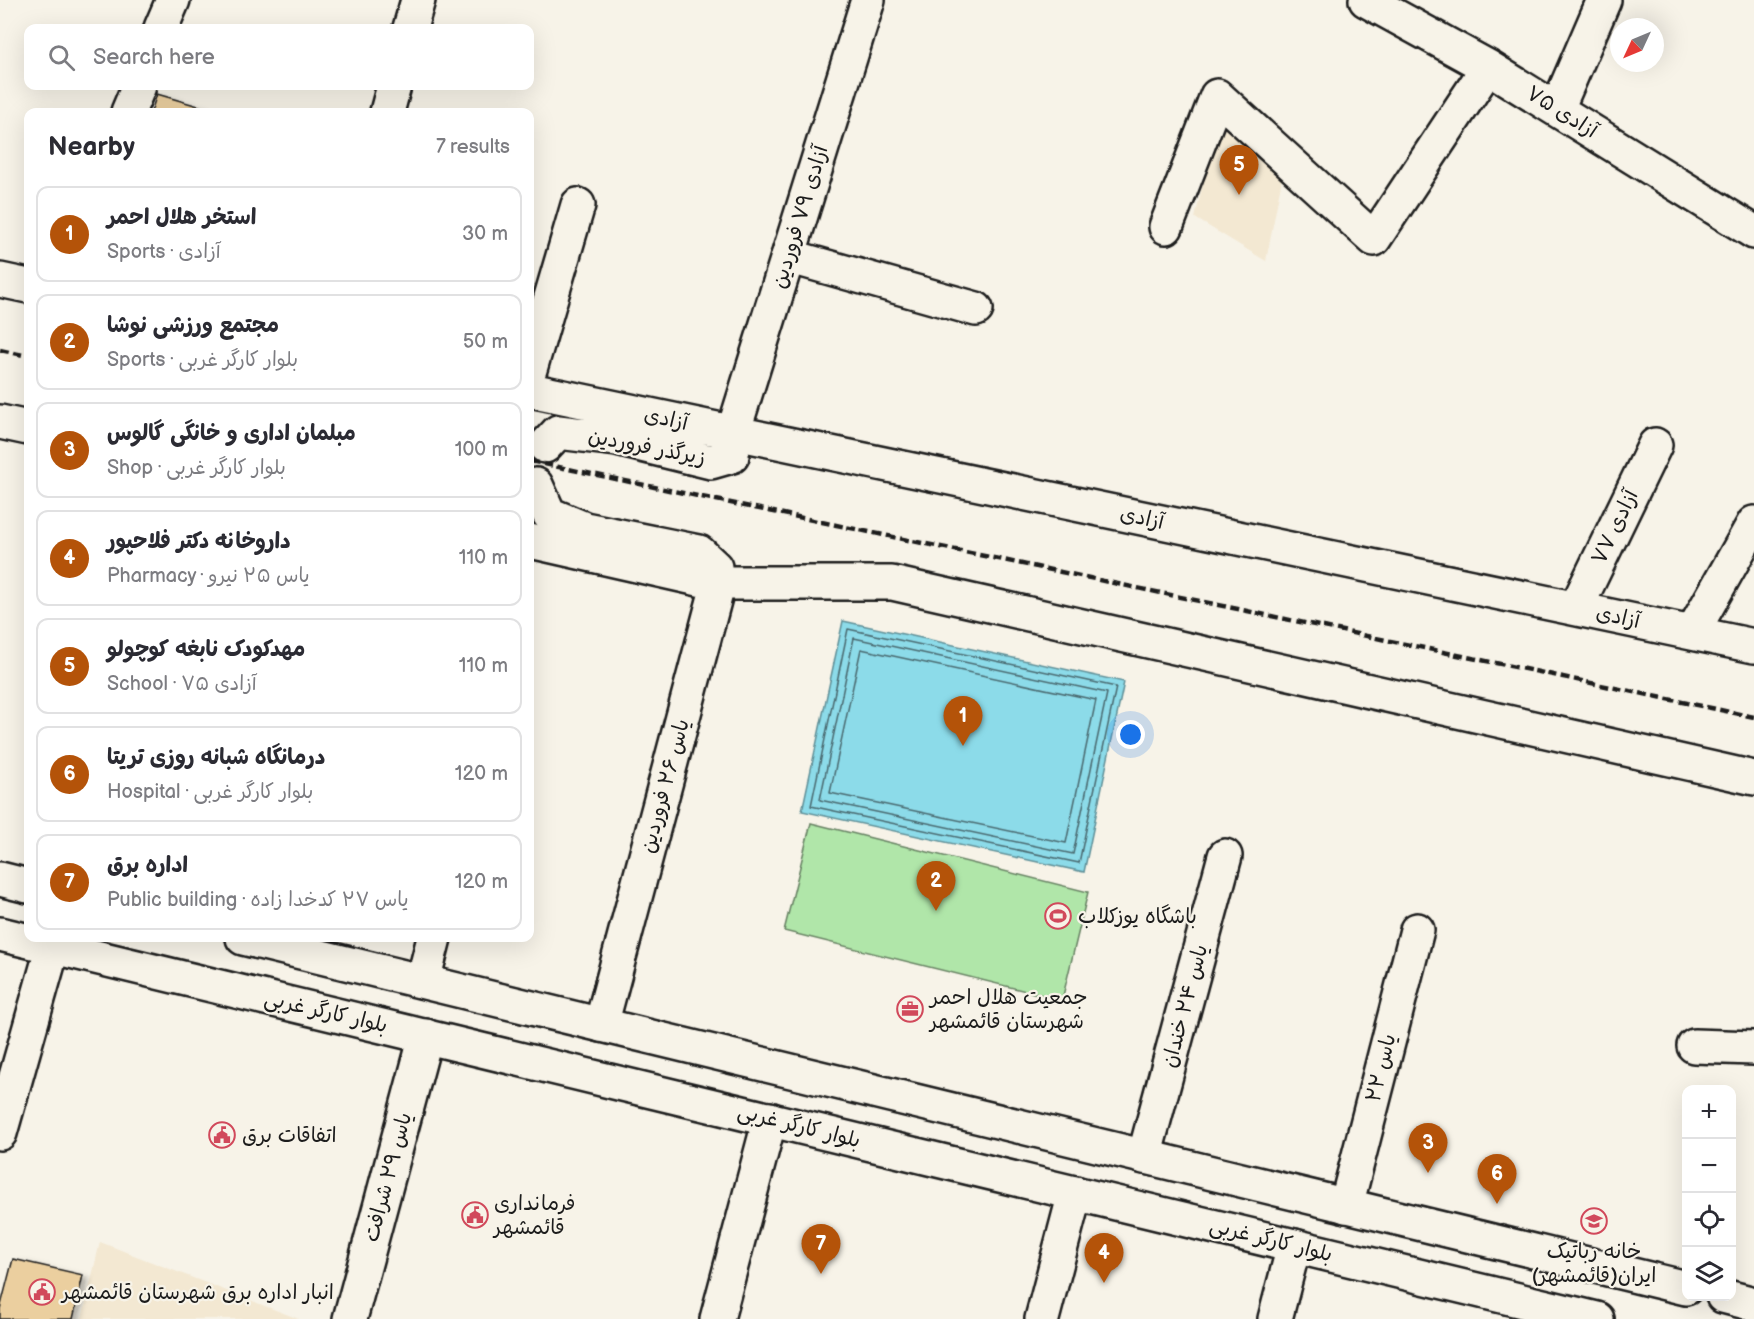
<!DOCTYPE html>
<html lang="en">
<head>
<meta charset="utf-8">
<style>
  body { margin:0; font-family:"Balsamiq Sans","Playpen Sans Arabic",sans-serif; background:#f7f7f7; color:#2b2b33 }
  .controls { position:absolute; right:18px; bottom:18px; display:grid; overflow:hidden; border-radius:12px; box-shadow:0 6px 24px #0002 }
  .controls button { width:54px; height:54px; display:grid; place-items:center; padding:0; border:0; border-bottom:2px solid #e1e1e2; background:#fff; color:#2b2b33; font:30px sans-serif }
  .compass { position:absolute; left:1610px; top:18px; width:54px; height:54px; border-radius:50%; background:#fff; box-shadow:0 6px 24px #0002; rotate:226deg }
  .you { position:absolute; left:1131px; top:735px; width:21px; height:21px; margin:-15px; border:4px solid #fff; border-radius:50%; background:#1a73e8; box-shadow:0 0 0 9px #1a73e833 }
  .badge { display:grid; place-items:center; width:39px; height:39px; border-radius:50%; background:#b45309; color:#fff; font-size:20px; font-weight:700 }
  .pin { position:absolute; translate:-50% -50px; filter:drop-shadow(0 2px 3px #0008) }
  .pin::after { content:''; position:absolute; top:32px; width:21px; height:18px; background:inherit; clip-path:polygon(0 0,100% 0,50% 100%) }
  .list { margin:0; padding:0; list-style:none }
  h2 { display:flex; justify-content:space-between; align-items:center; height:78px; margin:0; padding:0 24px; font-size:26px }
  h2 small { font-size:20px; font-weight:400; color:#7c7c81 }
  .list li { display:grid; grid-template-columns:39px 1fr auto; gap:18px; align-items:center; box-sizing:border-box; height:96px; margin:0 12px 12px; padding:0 12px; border:2px solid #e1e1e2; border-radius:12px }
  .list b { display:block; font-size:22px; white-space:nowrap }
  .list p { margin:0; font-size:20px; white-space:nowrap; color:#7c7c81 }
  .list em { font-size:20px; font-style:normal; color:#7c7c81 }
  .icon { flex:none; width:33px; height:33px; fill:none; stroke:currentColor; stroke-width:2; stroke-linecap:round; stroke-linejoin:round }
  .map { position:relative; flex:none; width:1754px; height:1319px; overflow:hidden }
  .search { position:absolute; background:#fff; box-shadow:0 6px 24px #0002; left:24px; top:24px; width:510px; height:66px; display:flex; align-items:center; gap:15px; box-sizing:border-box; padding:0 21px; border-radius:12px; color:#7c7c81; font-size:22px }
  .panel { position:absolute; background:#fff; box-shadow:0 6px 24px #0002; left:24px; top:108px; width:510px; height:834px; border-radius:12px }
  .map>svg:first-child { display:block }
</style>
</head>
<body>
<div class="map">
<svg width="1754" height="1319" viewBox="0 0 1754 1319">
  <defs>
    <filter id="shadow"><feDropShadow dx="6" dy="4" stdDeviation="3" flood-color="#0004"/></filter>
  </defs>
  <rect width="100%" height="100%" fill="#f7f3e8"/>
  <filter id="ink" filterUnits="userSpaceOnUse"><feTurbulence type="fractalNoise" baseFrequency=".0167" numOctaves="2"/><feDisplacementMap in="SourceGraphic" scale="12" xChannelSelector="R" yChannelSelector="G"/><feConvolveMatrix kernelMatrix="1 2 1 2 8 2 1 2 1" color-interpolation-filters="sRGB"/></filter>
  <g filter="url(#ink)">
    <path fill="#f3e8d2" d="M1219 112 1283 173 1266 261 1195 218Z
      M100 1242 299 1319H82Z"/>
    <path fill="#b0e6a9" stroke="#668162" stroke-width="1.5" d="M811 823 1088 892 1062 1000 784 931Z"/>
    <path fill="#8cdbe9" stroke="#5f8f97" stroke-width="1.5" d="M843 621 1124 682 1084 872 802 811Z"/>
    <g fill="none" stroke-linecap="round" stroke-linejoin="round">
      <path stroke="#49686e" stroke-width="1.5" d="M848 629 1116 687 1079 863 811 806Z
        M854 638 1107 693 1073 854 820 800Z
        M861 649 1096 700 1066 843 830 793Z"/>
    </g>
    <path fill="#ebcf9f" stroke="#1c1c1c" stroke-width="1.5" filter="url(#shadow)" d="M157 94 219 112H151Z
      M13 1259 83 1275 73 1319H0V1309Z"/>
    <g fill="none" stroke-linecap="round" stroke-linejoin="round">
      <g stroke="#1c1c1c" stroke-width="38">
        <path id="minor" d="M1366 0 1488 67 1754 232
          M161 28 173 0
          M410 28 418 0
          M1557 109 1604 0
          M128 112 139 86
          M387 112 394 86
          M1166 227 1217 96 1374 239 1488 67
          M788 256 976 309
          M0 280 28 286
          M530 369 578 205
          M530 390 1754 646
          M0 422 28 428
          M545 446 558 432 617 439 711 462 732 456 733 433 868 0
          M536 485 549 514 585 529 699 552 715 567 716 593 601 1025
          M530 541 716 583H892L1754 778
          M1576 608 1655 445
          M1692 633 1754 523
          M423 981 434 938
          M1694 1046 1754 1048
          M0 1133 53 946
          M1144 1157 1225 856
          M1346 1206 1417 930
          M350 1319 426 1036
          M717 1319 770 1119
          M1042 1319 1075 1193
          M1275 1319 1294 1246"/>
      </g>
      <g stroke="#1c1c1c" stroke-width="38">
        <path id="major" d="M0 879 28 886
          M0 934 1597 1319
          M243 938 1686 1288
          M1723 1296 1754 1304"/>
      </g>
      <use href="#minor" stroke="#f7f3e8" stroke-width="33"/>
      <use href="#major" stroke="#f7f3e8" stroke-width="33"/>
      <path stroke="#1c1c1c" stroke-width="4.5" stroke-dasharray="9 4.5" stroke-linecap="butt" d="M0 350 28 356
        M530 461 1754 717"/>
    </g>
  </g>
  <defs>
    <g id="stadium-ring" transform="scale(1.35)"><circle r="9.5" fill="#f7f3e8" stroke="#d1495b" stroke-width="1.5"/><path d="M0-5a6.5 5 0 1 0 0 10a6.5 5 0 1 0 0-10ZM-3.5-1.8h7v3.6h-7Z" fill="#d1495b"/></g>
    <g id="office-ring" transform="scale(1.35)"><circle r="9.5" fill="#f7f3e8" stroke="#d1495b" stroke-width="1.5"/><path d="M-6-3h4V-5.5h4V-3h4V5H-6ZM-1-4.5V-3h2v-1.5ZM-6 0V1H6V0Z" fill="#d1495b"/></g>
    <g id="civic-ring" transform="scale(1.35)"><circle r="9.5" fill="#f7f3e8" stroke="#d1495b" stroke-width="1.5"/><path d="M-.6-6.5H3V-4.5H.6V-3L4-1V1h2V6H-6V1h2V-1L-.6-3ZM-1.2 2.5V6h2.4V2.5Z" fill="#d1495b"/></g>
    <g id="school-ring" transform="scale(1.35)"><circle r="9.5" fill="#f7f3e8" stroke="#d1495b" stroke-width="1.5"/><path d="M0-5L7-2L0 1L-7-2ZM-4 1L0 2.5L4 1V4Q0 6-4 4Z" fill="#d1495b"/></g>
  </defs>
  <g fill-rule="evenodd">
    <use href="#stadium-ring" x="1058" y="916"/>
    <use href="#office-ring" x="910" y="1009"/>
    <use href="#civic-ring" x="222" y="1135"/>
    <use href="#civic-ring" x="475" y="1215"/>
    <use href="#school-ring" x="1594" y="1221"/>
    <use href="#civic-ring" x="42" y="1292"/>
  </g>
  <g text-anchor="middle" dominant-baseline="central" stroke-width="4.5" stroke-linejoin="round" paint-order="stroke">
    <g font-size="21" fill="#1c1c1c" stroke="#f7f3e8">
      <text transform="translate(1562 112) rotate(32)">آزادی ۷۵</text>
      <text transform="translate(800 217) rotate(-73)">آزادی ۷۹ فروردین</text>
      <text transform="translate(666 419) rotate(12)">آزادی</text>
      <text transform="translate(647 447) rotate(11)">زیرگذر فروردین</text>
      <text transform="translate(1142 518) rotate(12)">آزادی</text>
      <text transform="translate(1615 527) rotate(-64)">آزادی ۷۷</text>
      <text transform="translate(1618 617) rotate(12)">آزادی</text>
      <text transform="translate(665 786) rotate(-75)">یاس ۲۶ فروردین</text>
      <text transform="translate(1185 1006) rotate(-75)">یاس ۲۴ خندان</text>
      <text transform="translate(326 1012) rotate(13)">بلوار کارگر غربی</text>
      <text transform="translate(1381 1068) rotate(-76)">یاس ۲۲</text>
      <text transform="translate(799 1126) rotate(14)">بلوار کارگر غربی</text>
      <text transform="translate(388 1177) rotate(-75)">یاس ۲۹ شرافت</text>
      <text transform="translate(1271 1240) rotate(14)">بلوار کارگر غربی</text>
    </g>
    <g font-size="21" fill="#1c1c1c" stroke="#f7f3e8" text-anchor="start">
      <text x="1078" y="916">باشگاه یوزکلاب</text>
      <text x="930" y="997">جمعیت هلال احمر<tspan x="930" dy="24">شهرستان قائمشهر</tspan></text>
      <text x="242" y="1135">اتفاقات برق</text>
      <text x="494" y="1203">فرمانداری<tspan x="494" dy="24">قائمشهر</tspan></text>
      <text x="1594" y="1251" text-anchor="middle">خانه رباتیک<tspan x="1594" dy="24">ایران(قائمشهر)</tspan></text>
      <text x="62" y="1292">انبار اداره برق شهرستان قائمشهر</text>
    </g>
  </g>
</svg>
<div class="controls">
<button>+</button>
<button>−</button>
<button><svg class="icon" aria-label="locate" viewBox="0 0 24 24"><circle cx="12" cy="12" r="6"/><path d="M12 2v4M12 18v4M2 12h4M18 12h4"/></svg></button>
<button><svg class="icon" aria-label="layers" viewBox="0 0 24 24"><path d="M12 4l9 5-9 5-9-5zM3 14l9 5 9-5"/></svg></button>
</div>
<svg class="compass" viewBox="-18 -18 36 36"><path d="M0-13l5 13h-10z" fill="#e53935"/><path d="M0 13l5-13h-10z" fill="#7c7c81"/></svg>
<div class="you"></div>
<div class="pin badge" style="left:963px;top:746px">1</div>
<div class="pin badge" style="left:936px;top:911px">2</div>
<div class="pin badge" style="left:1428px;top:1173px">3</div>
<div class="pin badge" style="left:1104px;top:1283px">4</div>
<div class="pin badge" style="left:1239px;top:195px">5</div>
<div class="pin badge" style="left:1497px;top:1204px">6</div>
<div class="pin badge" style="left:821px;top:1274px">7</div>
<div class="search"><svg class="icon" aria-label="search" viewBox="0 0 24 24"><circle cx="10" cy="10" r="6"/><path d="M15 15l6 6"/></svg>Search here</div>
<section class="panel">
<h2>Nearby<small>7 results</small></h2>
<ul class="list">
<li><span class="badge">1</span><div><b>استخر هلال احمر</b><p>Sports · آزادی</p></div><em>30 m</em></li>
<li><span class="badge">2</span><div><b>مجتمع ورزشی نوشا</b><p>Sports · بلوار کارگر غربی</p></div><em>50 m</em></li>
<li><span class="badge">3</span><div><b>مبلمان اداری و خانگی گالوس</b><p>Shop · بلوار کارگر غربی</p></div><em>100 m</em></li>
<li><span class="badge">4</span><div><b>داروخانه دکتر فلاحپور</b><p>Pharmacy · یاس ۲۵ نیرو</p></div><em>110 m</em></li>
<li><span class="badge">5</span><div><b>مهدکودک نابغه کوچولو</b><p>School · آزادی ۷۵</p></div><em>110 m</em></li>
<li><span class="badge">6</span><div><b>درمانگاه شبانه روزی تریتا</b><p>Hospital · بلوار کارگر غربی</p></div><em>120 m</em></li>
<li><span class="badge">7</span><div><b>اداره برق</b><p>Public building · یاس ۲۷ کدخدا زاده</p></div><em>120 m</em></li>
</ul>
</section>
</div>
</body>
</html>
